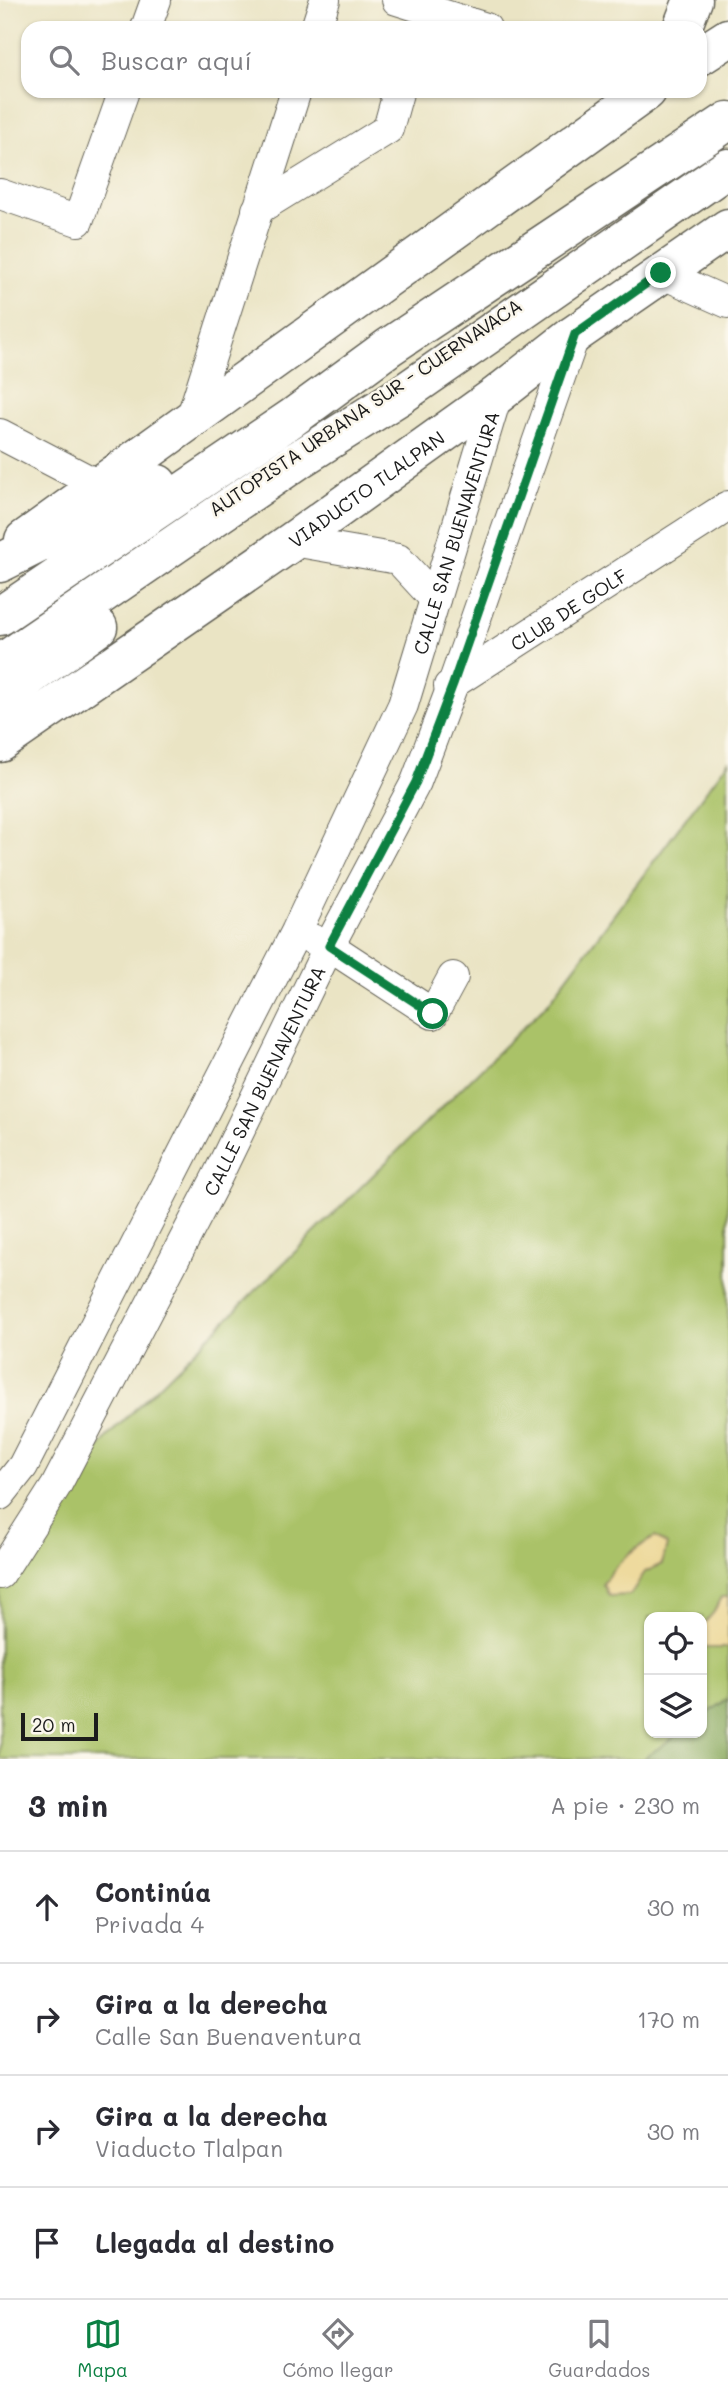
<!DOCTYPE html>
<html lang="es">
<head>
<meta charset="utf-8">
<style>
  body { margin:0; font-family:Mali,sans-serif; background:#f7f7f7; color:#2b2b33 }
  .controls { position:absolute; right:21px; bottom:21px; display:grid; overflow:hidden; border-radius:14px; box-shadow:0 2px 5px #0004 }
  .controls button { width:63px; height:63px; display:grid; place-items:center; padding:0; border:0; border-bottom:2px solid #e1e1e2; background:#fff; color:#2b2b33; font:35px sans-serif }
  .scale { position:absolute; left:21px; bottom:18px; width:77px; box-sizing:border-box; padding-left:7px; border:4px solid #1c1c1c; border-top:0; font-size:19px; line-height:24px; white-space:nowrap; color:#1c1c1c; -webkit-text-stroke:5px #fbf7ec; paint-order:stroke }
  .stop { position:absolute; width:21px; height:21px; margin:-16px; border:5px solid #0b8043; border-radius:50%; background:#fff }
  .stop.end { background:#0b8043; border-color:#fff; box-shadow:0 2px 7px #0008 }
  .list { margin:0; padding:0; list-style:none }
  h2 { display:flex; justify-content:space-between; align-items:center; height:91px; margin:0; padding:0 28px; font-size:30px }
  h2 small { font-size:23px; font-weight:400; color:#7c7c81 }
  .list li { display:grid; grid-template-columns:46px 1fr auto; gap:21px; align-items:center; box-sizing:border-box; height:112px; padding:0 28px; border-top:2px solid #e1e1e2 }
  .list b { display:block; font-size:26px; white-space:nowrap }
  .list p { margin:0; font-size:23px; white-space:nowrap; color:#7c7c81 }
  .list em { font-size:23px; font-style:normal; color:#7c7c81 }
  .icon { flex:none; width:38px; height:38px; fill:none; stroke:currentColor; stroke-width:2; stroke-linecap:round; stroke-linejoin:round }
  .map { position:relative; flex:none; width:728px; height:1759px; overflow:hidden }
  .search { position:absolute; background:#fff; box-shadow:0 2px 5px #0004; left:21px; right:21px; top:21px; height:77px; display:flex; align-items:center; gap:18px; box-sizing:border-box; padding:0 24px; border-radius:21px; color:#7c7c81; font-size:26px }
  .sheet { height:539px; background:#fff }
  nav { display:flex; justify-content:space-around; align-items:center; box-sizing:border-box; height:98px; border-top:2px solid #e1e1e2; background:#fff; font-size:19px; color:#7c7c81 }
  nav a { display:grid; justify-items:center; gap:4px }
  nav .on { color:#0b8043 }
  .map>svg:first-child { display:block }
</style>
</head>
<body>
<div class="map">
<svg width="728" height="1759" viewBox="0 0 728 1759">
  <rect width="100%" height="100%" fill="#fbf7ec"/>
  <filter id="ink" filterUnits="userSpaceOnUse"><feTurbulence type="fractalNoise" baseFrequency=".0143" numOctaves="2"/><feDisplacementMap in="SourceGraphic" scale="14" xChannelSelector="R" yChannelSelector="G"/><feConvolveMatrix kernelMatrix="1 2 1 2 8 2 1 2 1" color-interpolation-filters="sRGB"/></filter>
  <filter id="wash" filterUnits="userSpaceOnUse"><feTurbulence type="fractalNoise" baseFrequency=".00686" numOctaves="4" result="noise"/><feDisplacementMap in="SourceGraphic" scale="28" xChannelSelector="R" yChannelSelector="G"/><feGaussianBlur stdDeviation="1.57" result="paint"/><feColorMatrix in="noise" values="0 0 0 0 0 0 0 0 0 0 0 0 0 0 0 0 0 1.4 0 .05"/><feComposite in="paint" operator="in"/></filter>
  <g filter="url(#wash)">
    <rect width="100%" height="100%" fill="#eae4c4"/>
    <path fill="#aac268" stroke="#636f42" stroke-width="2" fill-rule="evenodd" d="M728 762V1759H0V1567L31 1539 107 1437 547 1004ZM649 1617H702V1733H649Z"/>
    <path fill="#87a85c" stroke="#52623c" stroke-width="2" d="M728 1699V1759H643L680 1733H702V1717Z"/>
    <path fill="#eeda9e" stroke="#857b5d" stroke-width="2" d="M655 1537 667 1545 662 1564 645 1572 630 1595 609 1596 603 1584C613 1565 635 1548 655 1537Z
      M721 1597H728V1648H702V1626L714 1612Z"/>
  </g>
  <g filter="url(#ink)">
    <g fill="none" stroke-linecap="round" stroke-linejoin="round">
      <g stroke="#646257" stroke-width="32">
        <g id="street">
          <path d="M397 0 486 28"/>
          <path d="M146 28 156 0"/>
          <path d="M316 28 325 0"/>
          <path d="M0 194 78 221 124 91"/>
          <path d="M257 210 388 129 398 93 393 91"/>
          <path d="M661 273 728 303"/>
          <path d="M191 419 296 91"/>
          <path d="M0 434 98 485"/>
          <path d="M293 541 398 559 435 599"/>
          <path id="s1" d="M449 686 728 506"/>
          <path d="M312 939 329 946 433 1014 453 977"/>
          <path id="s2" d="M0 1495 23 1466 296 932 403 705 497 395"/>
          <path id="s3" d="M0 1574 56 1486 217 1177 329 946 416 782 453 684 575 334"/>
        </g>
      </g>
      <g stroke="#646257" stroke-width="41">
        <g id="secondary">
          <path d="M682 28 693 0"/>
          <path d="M700 56 728 38"/>
          <path d="M24 540 647 91"/>
          <path id="s4" d="M0 743 293 541 497 395 575 334 728 228"/>
        </g>
      </g>
      <g stroke="#646257" stroke-width="41">
        <path id="highway" d="M0 563 158 484
          M0 616 292 418 389 347 728 121
          M0 664 298 460 401 395 728 168
          M0 702 33 674 98 627"/>
      </g>
      <use href="#street" stroke="#fff" stroke-width="30"/>
      <use href="#secondary" stroke="#fff" stroke-width="38"/>
      <use href="#highway" stroke="#fff" stroke-width="38"/>
    </g>
  </g>
  <g fill="none" stroke-linecap="round" stroke-linejoin="round" filter="url(#ink)">
    <path stroke="#0b8043" stroke-width="9" d="M433 1014 329 946 416 782 453 684 575 334 661 273"/>
  </g>
  <g text-anchor="middle" dominant-baseline="central" stroke-width="5" stroke-linejoin="round" paint-order="stroke">
    <g font-size="19" fill="#1c1c1c" stroke="#fbf7ec">
      <text transform="translate(365 407) rotate(-34)">AUTOPISTA URBANA SUR - CUERNAVACA</text>
      <text stroke="none"><textPath href="#s4" startOffset="446">VIADUCTO TLALPAN</textPath></text>
      <text stroke="none"><textPath href="#s2" startOffset="1068">CALLE SAN BUENAVENTURA</textPath></text>
      <text stroke="none"><textPath href="#s1" startOffset="142">CLUB DE GOLF</textPath></text>
      <text stroke="none"><textPath href="#s3" startOffset="560">CALLE SAN BUENAVENTURA</textPath></text>
    </g>
  </g>
</svg>
<div class="controls">
<button><svg class="icon" aria-label="locate" viewBox="0 0 24 24"><circle cx="12" cy="12" r="6"/><path d="M12 2v4M12 18v4M2 12h4M18 12h4"/></svg></button>
<button><svg class="icon" aria-label="layers" viewBox="0 0 24 24"><path d="M12 4l9 5-9 5-9-5zM3 14l9 5 9-5"/></svg></button>
</div>
<div class="scale">20 m</div>
<div class="stop" style="left:433px;top:1014px"></div>
<div class="stop end" style="left:661px;top:273px"></div>
<div class="search"><svg class="icon" aria-label="search" viewBox="0 0 24 24"><circle cx="10" cy="10" r="6"/><path d="M15 15l6 6"/></svg>Buscar aquí</div>
</div>
<section class="sheet">
<h2>3 min<small>A pie · 230 m</small></h2>
<ul class="list">
<li><svg class="icon" aria-label="ahead" viewBox="0 0 24 24"><path d="M12 20V5M6 11l6-6 6 6"/></svg><div><b>Continúa</b><p>Privada 4</p></div><em>30 m</em></li>
<li><svg class="icon" aria-label="right" viewBox="0 0 24 24"><path d="M7 20v-9h11M14 6l5 5-5 5"/></svg><div><b>Gira a la derecha</b><p>Calle San Buenaventura</p></div><em>170 m</em></li>
<li><svg class="icon" aria-label="right" viewBox="0 0 24 24"><path d="M7 20v-9h11M14 6l5 5-5 5"/></svg><div><b>Gira a la derecha</b><p>Viaducto Tlalpan</p></div><em>30 m</em></li>
<li><svg class="icon" aria-label="arrive" viewBox="0 0 24 24"><path d="M6 21V4h12l-3 4 3 4H6"/></svg><div><b>Llegada al destino</b></div></li>
</ul>
</section>
<nav>
<a class="on"><svg class="icon" aria-label="map" viewBox="0 0 24 24"><path d="M3 6l6-2 6 2 6-2v14l-6 2-6-2-6 2zM9 4v14M15 6v14"/></svg>Mapa</a>
<a><svg class="icon" aria-label="directions" viewBox="0 0 24 24"><path d="M12 3l9 9-9 9-9-9zM9 14v-3h6M13 9l2 2-2 2"/></svg>Cómo llegar</a>
<a><svg class="icon" aria-label="saved" viewBox="0 0 24 24"><path d="M7 4h10v16l-5-4-5 4z"/></svg>Guardados</a>
</nav>
</body>
</html>
